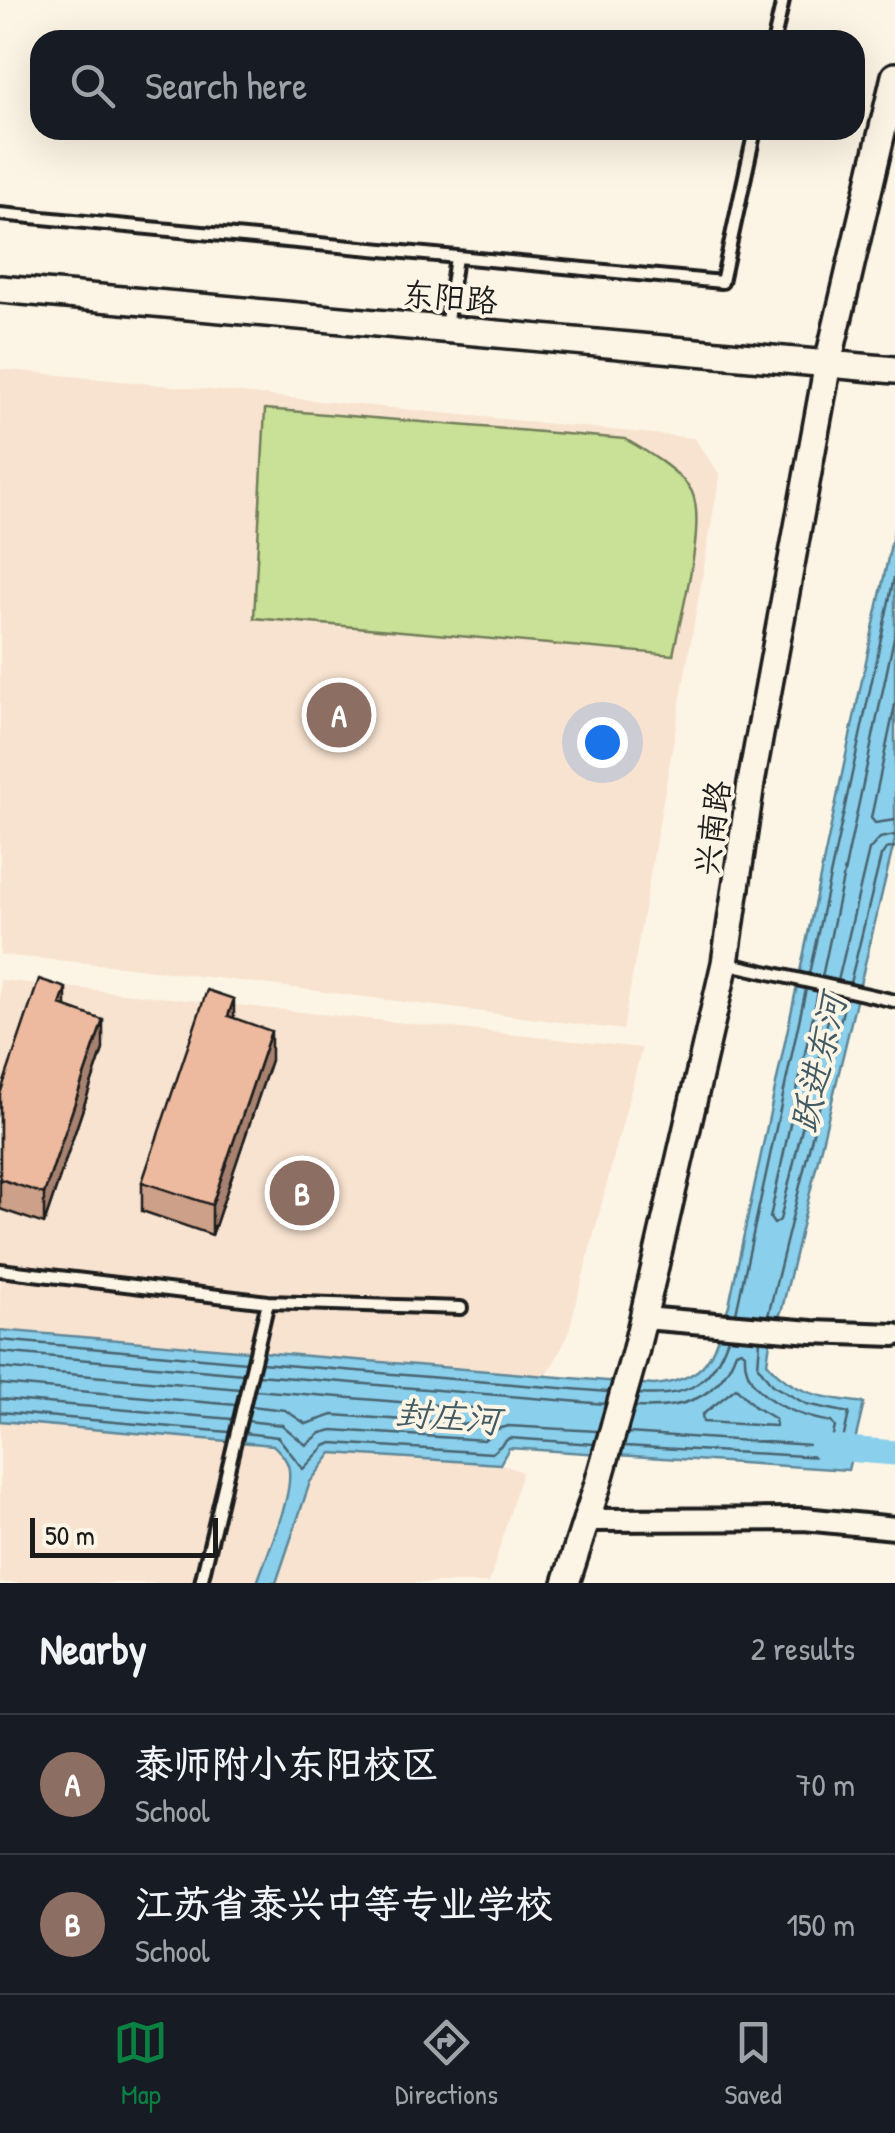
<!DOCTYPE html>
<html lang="en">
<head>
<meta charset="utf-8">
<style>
  body { margin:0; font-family:"Patrick Hand","LXGW WenKai TC",sans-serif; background:#20242c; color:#f1f3f6 }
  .scale { position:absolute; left:30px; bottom:25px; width:188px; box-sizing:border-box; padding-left:10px; border:5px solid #1c1c1c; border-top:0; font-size:28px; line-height:35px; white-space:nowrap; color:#1c1c1c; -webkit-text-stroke:8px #fcf5e5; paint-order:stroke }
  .you { position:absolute; left:602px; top:742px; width:35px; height:35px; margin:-25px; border:8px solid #fff; border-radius:50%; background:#1a73e8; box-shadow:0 0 0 15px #1a73e833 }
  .badge { display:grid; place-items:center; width:65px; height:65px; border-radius:50%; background:#0b8043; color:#fff; font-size:32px; font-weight:700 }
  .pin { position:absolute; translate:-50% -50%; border:5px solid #fff; box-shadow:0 2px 10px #0006 }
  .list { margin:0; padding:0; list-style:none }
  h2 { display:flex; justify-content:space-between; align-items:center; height:130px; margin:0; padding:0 40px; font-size:42px }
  h2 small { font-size:32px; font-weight:400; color:#9ea1a6 }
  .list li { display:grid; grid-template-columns:65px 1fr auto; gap:30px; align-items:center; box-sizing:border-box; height:140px; padding:0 40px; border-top:2px solid #363941 }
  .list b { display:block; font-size:38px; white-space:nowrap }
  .list p { margin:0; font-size:32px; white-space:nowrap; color:#9ea1a6 }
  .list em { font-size:32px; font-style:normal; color:#9ea1a6 }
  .icon { flex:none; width:55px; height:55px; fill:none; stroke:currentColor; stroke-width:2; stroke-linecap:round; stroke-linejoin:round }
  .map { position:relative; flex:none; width:895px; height:1583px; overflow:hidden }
  .search { position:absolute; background:#171b24; box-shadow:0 10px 40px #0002; left:30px; right:30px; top:30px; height:110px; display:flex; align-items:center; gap:25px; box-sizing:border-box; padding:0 35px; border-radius:30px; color:#9ea1a6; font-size:38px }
  .sheet { height:410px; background:#171b24 }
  nav { display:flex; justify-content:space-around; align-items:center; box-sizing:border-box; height:140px; border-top:2px solid #363941; background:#171b24; font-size:28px; color:#9ea1a6 }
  nav a { display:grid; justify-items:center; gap:5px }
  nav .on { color:#0b8043 }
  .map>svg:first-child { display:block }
</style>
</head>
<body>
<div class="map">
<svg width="895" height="1583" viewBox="0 0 895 1583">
  <rect width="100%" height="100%" fill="#fcf5e5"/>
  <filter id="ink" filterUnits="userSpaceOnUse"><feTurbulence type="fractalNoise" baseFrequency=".01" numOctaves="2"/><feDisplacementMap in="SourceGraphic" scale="20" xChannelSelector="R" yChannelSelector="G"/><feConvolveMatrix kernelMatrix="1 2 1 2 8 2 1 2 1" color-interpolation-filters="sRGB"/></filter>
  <g filter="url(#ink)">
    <path fill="#f8e3d0" d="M0 369 694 438 720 475 623 1030 129 967 0 955Z
      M0 980 642 1048 567 1338 500 1463 522 1472 489 1583H0Z"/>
    <path fill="#c9e197" stroke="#727e5a" stroke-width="2.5" d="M265 409 625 439C643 449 683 473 692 492 707 526 680 617 673 655L254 618Z"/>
    <path fill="#8acfeb" stroke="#5e8798" stroke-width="2.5" d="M895 525V839L782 1309 771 1335 767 1363C793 1395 826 1398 864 1403L848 1470 509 1448 500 1464 332 1453 310 1482 276 1583H257C266 1555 296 1492 288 1465 285 1456 279 1451 273 1445L0 1421V1330L654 1385C712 1378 711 1355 729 1305Z"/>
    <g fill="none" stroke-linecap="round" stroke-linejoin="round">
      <path stroke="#48646f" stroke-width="2.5" d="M895 705 871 818 875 823 895 820
        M809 974 895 573
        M822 977 895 633
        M838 981 869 850 880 838 895 835
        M850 983 881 856 886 849 895 847
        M818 992 770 1218 774 1224 780 1220 834 995
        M736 1313 806 989
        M768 1316 846 998
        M0 1340 246 1362
        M0 1352 243 1374
        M261 1363 608 1392
        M0 1368 240 1389
        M258 1375 605 1404
        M0 1384 236 1405
        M736 1388 755 1407 775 1419 776 1426 703 1422 702 1415Z
        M639 1394C688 1398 712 1384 728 1338
        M0 1399 232 1419
        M251 1406 285 1410 306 1424 333 1415 478 1425 488 1415 484 1409 255 1390
        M0 1412 229 1432
        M247 1421 282 1425 306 1445 321 1433 333 1430 484 1440 497 1429 508 1426 597 1431
        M244 1433 278 1437 303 1469 325 1446 332 1443 492 1453 509 1438 594 1444
        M628 1433 826 1446 831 1443 835 1427 831 1422C797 1416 742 1397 745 1353L741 1350 736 1352C719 1399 682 1410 635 1407
        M624 1446 839 1458 849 1413 806 1404 772 1385 758 1366 760 1340"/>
      <path stroke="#8acfeb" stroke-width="25" d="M822 1447 895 1453"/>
      <g stroke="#1c1c1c" stroke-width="18">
        <path id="service" d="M774 40 783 0
          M0 214 722 282 755 130
          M446 328 456 257
          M725 963 895 1001
          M0 1270 268 1302 461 1308
          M201 1583 268 1302"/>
      </g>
      <g stroke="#1c1c1c" stroke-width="28">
        <path id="minor" d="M644 1318 812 1332 895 1335
          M587 1520 804 1519 895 1528"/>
      </g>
      <g stroke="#1c1c1c" stroke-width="32">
        <path id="tertiary" d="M0 289 895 370
          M566 1583 597 1487 635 1353 725 963 751 783 828 363 895 76"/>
      </g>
      <use href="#service" stroke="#fcf5e5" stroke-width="10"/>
      <use href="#minor" stroke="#fcf5e5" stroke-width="20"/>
      <use href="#tertiary" stroke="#fcf5e5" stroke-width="25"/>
    </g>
    <path fill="#cda089" stroke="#1c1c1c" stroke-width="2.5" d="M66 1007 103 1049 44 1224 0 1209V1094Z
      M234 1018 271 1060 212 1235 142 1211V1182Z"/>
    <path fill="#a7826f" stroke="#1c1c1c" stroke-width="2.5" d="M66 988V1018L60 1005Z
      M234 999V1029L228 1016Z
      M103 1020V1049L44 1224V1194Z
      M271 1031V1060L212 1235V1205Z"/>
    <path fill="#eeba9f" stroke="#1c1c1c" stroke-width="2.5" d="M39 979 66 988 60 1005 103 1020 44 1194 0 1179V1094Z
      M207 990 234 999 228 1016 271 1031 212 1205 142 1182Z"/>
  </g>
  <g text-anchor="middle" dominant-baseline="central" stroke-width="8" stroke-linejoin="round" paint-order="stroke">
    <g font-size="32" fill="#1c1c1c" stroke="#fcf5e5">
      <text transform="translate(450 297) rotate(5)">东阳路</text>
      <text transform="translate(712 828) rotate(-82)">兴南路</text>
    </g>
    <g font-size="35" font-style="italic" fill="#425b64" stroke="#fcf5e5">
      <text transform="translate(818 1063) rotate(-77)">跃进东河</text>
      <text transform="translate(448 1416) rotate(5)">封庄河</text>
    </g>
  </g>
</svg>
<div class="scale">50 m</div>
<div class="you"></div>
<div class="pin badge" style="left:339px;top:715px;background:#8d6e63">A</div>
<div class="pin badge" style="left:302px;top:1193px;background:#8d6e63">B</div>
<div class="search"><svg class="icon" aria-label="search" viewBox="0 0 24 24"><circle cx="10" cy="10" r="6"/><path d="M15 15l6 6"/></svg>Search here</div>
</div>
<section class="sheet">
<h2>Nearby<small>2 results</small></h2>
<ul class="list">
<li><span class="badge" style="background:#8d6e63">A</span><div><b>泰师附小东阳校区</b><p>School</p></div><em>70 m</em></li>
<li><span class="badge" style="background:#8d6e63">B</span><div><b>江苏省泰兴中等专业学校</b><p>School</p></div><em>150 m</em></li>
</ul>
</section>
<nav>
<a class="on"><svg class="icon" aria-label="map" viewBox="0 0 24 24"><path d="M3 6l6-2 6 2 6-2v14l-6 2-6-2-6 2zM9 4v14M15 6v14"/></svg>Map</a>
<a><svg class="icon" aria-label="directions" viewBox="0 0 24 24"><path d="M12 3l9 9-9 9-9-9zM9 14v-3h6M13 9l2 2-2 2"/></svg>Directions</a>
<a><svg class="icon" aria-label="saved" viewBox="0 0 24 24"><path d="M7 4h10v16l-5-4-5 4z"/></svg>Saved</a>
</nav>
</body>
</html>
